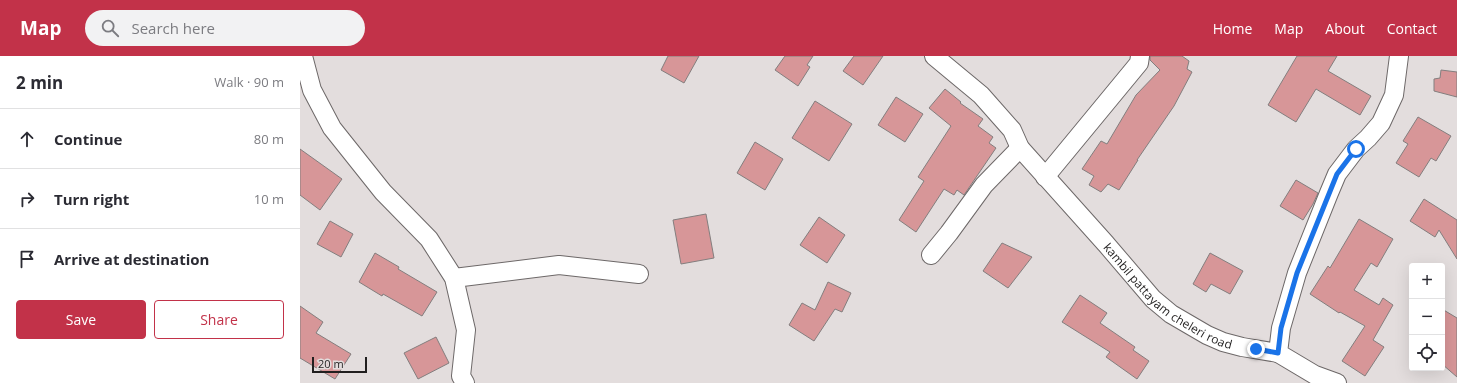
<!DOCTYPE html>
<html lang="en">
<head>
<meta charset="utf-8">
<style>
  body { margin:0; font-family:"Open Sans",sans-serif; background:#f2f2f3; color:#2b2b33 }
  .controls { position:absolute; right:12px; bottom:12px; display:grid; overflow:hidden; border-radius:4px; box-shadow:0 4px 16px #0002 }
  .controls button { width:36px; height:36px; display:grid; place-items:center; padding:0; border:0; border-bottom:1px solid #e1e1e2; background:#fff; color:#2b2b33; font:20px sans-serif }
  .scale { position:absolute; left:12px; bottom:10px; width:55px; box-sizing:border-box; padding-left:4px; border:2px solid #211f1f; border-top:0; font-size:11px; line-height:14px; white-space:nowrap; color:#211f1f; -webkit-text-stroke:3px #e3dddd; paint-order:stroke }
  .stop { position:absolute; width:12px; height:12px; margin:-9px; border:3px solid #1a73e8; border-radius:50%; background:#fff }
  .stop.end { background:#1a73e8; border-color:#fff; box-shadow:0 1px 4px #0008 }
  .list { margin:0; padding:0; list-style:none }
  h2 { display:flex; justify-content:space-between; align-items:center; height:52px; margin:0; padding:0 16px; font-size:17px }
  h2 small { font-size:13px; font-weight:400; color:#7c7c81 }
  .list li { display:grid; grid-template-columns:26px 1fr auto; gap:12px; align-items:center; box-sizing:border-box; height:60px; padding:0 16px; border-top:1px solid #e1e1e2 }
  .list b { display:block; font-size:15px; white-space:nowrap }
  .list em { font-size:13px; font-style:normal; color:#7c7c81 }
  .actions { display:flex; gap:8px; padding:12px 16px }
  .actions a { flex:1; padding:9px 0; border:1px solid #c23249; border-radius:4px; text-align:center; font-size:14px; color:#c23249 }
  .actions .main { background:#c23249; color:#fff }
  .icon { flex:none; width:22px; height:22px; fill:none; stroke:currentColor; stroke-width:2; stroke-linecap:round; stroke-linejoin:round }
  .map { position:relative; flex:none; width:1157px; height:327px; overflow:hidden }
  header { display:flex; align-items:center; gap:24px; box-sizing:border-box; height:56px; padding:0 20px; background:#c23249; color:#fff }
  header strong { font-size:19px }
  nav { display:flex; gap:22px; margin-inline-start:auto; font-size:14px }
  .search { width:280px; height:36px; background:#f2f2f3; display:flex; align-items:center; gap:10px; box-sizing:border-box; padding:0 14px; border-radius:22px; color:#7c7c81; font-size:15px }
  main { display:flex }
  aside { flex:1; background:#fff }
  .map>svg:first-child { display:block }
</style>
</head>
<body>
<header>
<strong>Map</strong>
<div class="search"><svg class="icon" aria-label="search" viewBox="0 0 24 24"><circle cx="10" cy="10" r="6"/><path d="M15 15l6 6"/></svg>Search here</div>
<nav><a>Home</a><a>Map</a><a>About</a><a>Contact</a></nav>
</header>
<main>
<aside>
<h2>2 min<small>Walk · 90 m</small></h2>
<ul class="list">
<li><svg class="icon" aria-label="ahead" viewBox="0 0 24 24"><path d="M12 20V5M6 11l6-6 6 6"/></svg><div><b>Continue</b></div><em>80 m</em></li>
<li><svg class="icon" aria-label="right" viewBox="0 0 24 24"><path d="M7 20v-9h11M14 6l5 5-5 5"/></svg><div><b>Turn right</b></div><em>10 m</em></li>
<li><svg class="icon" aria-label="arrive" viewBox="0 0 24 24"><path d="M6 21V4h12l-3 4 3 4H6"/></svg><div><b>Arrive at destination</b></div></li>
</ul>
<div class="actions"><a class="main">Save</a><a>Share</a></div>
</aside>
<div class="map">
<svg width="1157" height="327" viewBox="0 0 1157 327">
  <rect width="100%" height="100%" fill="#e3dddd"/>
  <path fill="#d79698" stroke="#837e7e" d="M368 0H399L384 27 361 14Z
    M485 0H513L507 9 510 11 498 30 475 14Z
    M554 0H583L563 29 543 15Z
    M850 0H882L889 5 887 13 892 16 874 50 837 104H838L819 134 808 128 801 136 789 129 794 120 782 113 801 85 807 88 836 39 860 14 850 4Z
    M997 0H1037L1028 15 1071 40 1060 59 1016 33 996 66 968 49Z
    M1141 14 1157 16V41L1134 35V23L1140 22Z
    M645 33 661 46 660 47 683 63 678 70 693 81 689 87 696 92 664 139 657 134 654 139 644 133 616 176 599 164 624 125 618 121 651 70 629 52Z
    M596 41 623 58 605 86 578 69Z
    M515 45 552 68 529 105 492 82Z
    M1118 61 1151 80 1136 105 1131 102 1119 121 1096 107 1108 88 1103 85Z
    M455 86 483 103 465 134 437 117Z
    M0 93 42 123 20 154 0 139Z
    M996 124 1018 137 1013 148 1003 164 980 150Z
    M1124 143 1157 164V203L1139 174 1135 181 1110 165Z
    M406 158 414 202 381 208 373 164Z
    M519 161 545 179 527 207 500 189Z
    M1059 163 1093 183 1077 211 1071 207 1054 234 1079 249 1083 242 1093 249 1073 284 1084 291 1065 320 1042 305 1065 270 1040 256 1039 257 1010 238 1028 210 1030 212Z
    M30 165 53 178 41 201 17 188Z
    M702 187 732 201 708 232 683 215Z
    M75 197 99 211 98 213 137 236 122 260 83 238 82 240 59 226Z
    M910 197 943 215 930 238 911 228 906 236 893 228Z
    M528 226 551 237 542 256 535 253 514 285 489 269 502 247 515 254Z
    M780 239 807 257 800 267 835 291 833 294 849 305 837 323 806 301 810 296 762 266Z
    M0 250 23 266 16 277 51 298 35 323 0 302Z
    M1142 253 1157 262V321L1142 308Z
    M136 281 149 307 118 323 104 297Z"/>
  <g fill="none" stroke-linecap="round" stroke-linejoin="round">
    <g stroke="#6d6868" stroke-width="20">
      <g id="minor">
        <path d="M3 0 12 34 32 72 83 136 129 183 154 222 166 274 161 320 165 327"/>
        <path id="s1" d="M634 0 681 39 712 74 720 92 806 188 853 243 871 258 907 279 923 286 942 291 978 297"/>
        <path d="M745 121 839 7 840 0"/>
        <path d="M631 199 649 177 684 129 720 92"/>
        <path d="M154 222 259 209 339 218"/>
        <path d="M1037 327 1015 319 978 297 981 272 997 217 1029 137 1037 118 1056 93 1068 82 1081 67 1094 39 1099 0"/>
      </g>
    </g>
    <use href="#minor" stroke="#fff" stroke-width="18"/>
  </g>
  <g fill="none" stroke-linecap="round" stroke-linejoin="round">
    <path stroke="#1a73e8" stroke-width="5" d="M956 293 978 297 981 272 997 217 1037 118 1056 93"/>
  </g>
  <g text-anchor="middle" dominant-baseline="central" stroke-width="3" stroke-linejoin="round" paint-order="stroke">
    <g font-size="12" fill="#211f1f" stroke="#e3dddd">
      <text stroke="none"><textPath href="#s1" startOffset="339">kambil pattayam cheleri road</textPath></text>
    </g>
  </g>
</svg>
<div class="controls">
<button>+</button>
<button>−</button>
<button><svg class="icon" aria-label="locate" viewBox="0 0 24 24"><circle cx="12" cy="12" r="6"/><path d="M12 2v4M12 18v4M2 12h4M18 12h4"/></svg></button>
</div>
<div class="scale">20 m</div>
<div class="stop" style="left:1056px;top:93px"></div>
<div class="stop end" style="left:956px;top:293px"></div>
</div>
</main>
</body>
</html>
